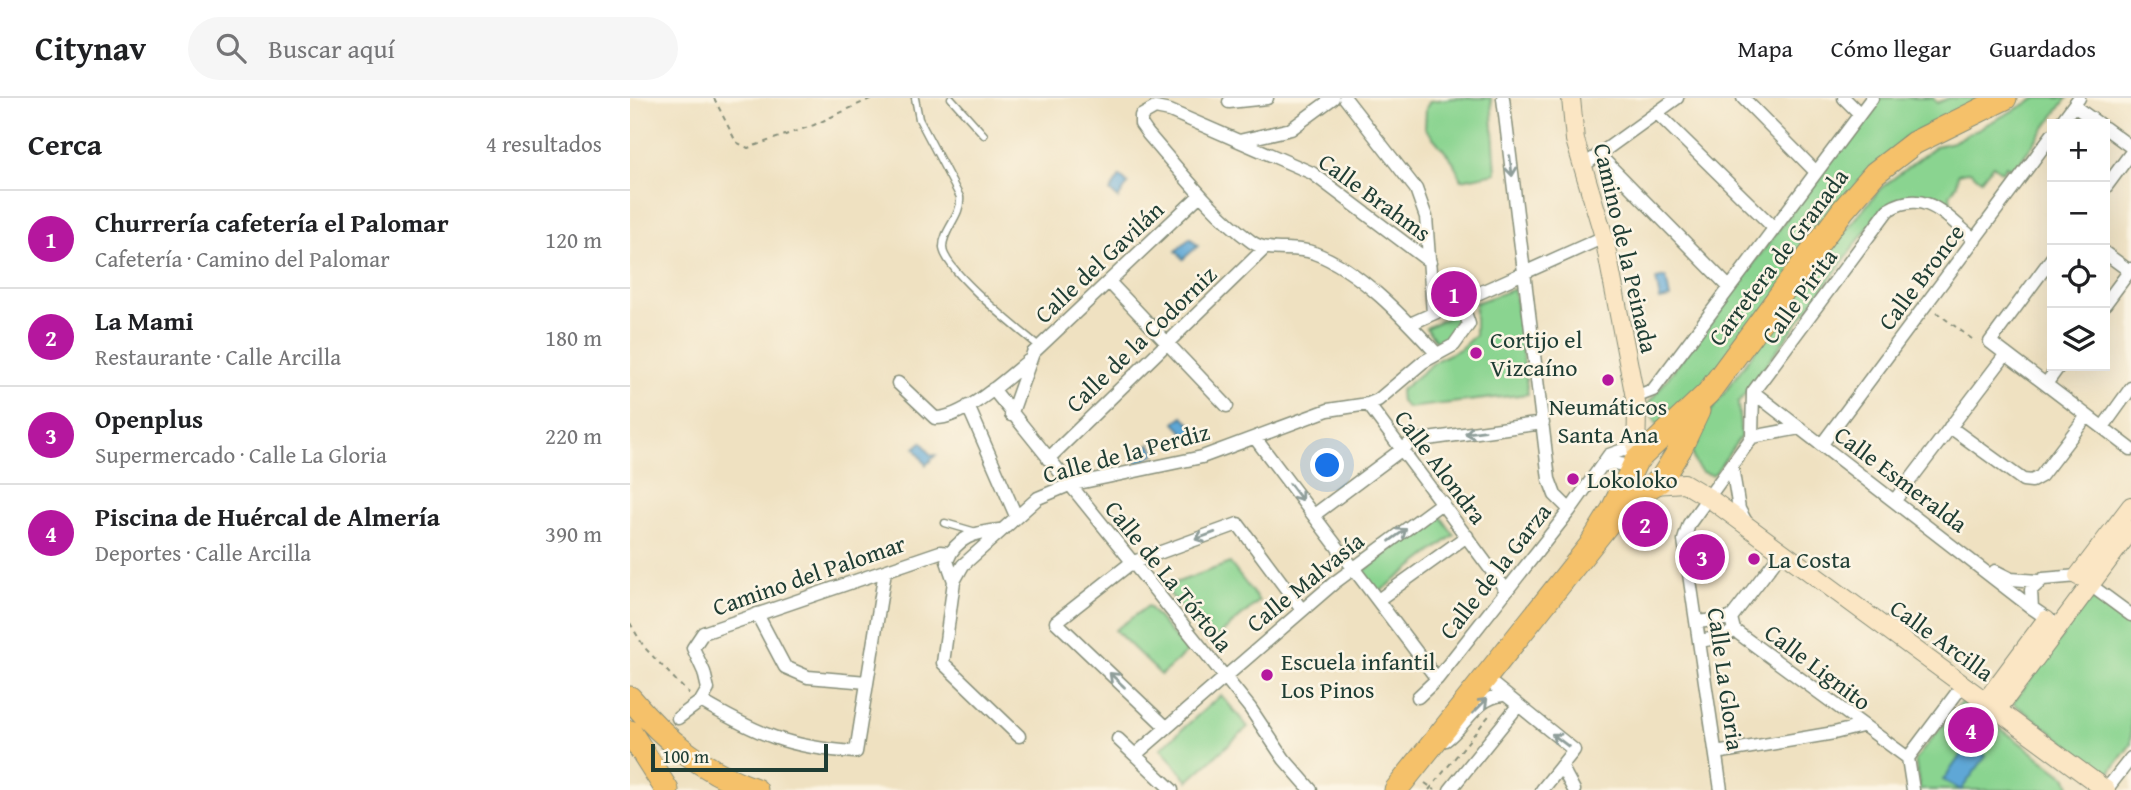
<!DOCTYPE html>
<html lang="es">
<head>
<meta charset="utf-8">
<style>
  body { margin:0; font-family:"Gentium Book Plus",serif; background:#f6f6f6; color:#202124 }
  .controls { position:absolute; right:21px; top:21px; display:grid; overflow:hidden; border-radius:0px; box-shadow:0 7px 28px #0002 }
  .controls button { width:63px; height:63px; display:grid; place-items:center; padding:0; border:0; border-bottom:2px solid #e0e0e0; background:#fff; color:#202124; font:35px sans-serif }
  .scale { position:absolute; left:21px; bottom:18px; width:177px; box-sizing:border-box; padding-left:7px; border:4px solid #1f3d34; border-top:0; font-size:19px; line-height:24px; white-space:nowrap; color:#1f3d34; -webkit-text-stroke:5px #fcf5e5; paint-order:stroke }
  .you { position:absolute; left:698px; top:368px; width:24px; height:24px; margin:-18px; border:5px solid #fff; border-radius:50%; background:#1a73e8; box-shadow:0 0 0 10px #1a73e833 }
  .badge { display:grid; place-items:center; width:46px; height:46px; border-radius:50%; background:#b5179e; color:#fff; font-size:23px; font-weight:700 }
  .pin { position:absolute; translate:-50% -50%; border:4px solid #fff; box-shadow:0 2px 7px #0006 }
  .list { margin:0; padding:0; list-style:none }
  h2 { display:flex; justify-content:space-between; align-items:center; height:91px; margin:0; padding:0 28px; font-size:30px }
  h2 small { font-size:23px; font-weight:400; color:#757577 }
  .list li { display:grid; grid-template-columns:46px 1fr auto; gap:21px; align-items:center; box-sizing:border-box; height:98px; padding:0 28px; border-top:2px solid #e0e0e0 }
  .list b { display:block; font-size:26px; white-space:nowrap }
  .list p { margin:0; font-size:23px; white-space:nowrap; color:#757577 }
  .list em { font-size:23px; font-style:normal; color:#757577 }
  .icon { flex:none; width:38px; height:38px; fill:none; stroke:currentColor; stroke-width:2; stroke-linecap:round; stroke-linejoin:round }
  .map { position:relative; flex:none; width:1501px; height:692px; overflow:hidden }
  header { display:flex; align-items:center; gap:42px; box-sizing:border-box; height:98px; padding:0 35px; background:#fff; border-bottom:2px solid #e0e0e0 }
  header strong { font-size:33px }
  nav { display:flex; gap:38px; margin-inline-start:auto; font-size:24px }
  .search { width:490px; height:63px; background:#f6f6f6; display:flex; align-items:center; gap:18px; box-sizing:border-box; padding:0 24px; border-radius:38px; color:#757577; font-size:26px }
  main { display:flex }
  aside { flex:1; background:#fff }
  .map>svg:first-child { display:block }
</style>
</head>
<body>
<header>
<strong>Citynav</strong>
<div class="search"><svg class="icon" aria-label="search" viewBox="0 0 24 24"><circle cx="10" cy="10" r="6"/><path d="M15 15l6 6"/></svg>Buscar aquí</div>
<nav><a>Mapa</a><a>Cómo llegar</a><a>Guardados</a></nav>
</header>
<main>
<aside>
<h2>Cerca<small>4 resultados</small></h2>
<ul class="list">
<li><span class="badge">1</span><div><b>Churrería cafetería el Palomar</b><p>Cafetería · Camino del Palomar</p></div><em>120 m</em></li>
<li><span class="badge">2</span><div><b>La Mami</b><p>Restaurante · Calle Arcilla</p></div><em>180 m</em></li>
<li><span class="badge">3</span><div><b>Openplus</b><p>Supermercado · Calle La Gloria</p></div><em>220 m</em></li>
<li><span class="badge">4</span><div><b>Piscina de Huércal de Almería</b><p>Deportes · Calle Arcilla</p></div><em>390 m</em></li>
</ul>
</aside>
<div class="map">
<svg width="1501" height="692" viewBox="0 0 1501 692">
  <rect width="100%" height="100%" fill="#fcf5e5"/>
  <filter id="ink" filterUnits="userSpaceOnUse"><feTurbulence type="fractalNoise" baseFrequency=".0143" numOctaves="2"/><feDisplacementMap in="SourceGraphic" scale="14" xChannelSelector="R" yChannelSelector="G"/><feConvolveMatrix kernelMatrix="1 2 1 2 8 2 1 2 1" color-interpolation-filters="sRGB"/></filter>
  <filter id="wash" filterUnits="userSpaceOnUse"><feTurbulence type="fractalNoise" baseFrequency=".00686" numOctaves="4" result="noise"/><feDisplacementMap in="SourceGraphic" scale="28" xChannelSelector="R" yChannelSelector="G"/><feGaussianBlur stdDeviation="1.57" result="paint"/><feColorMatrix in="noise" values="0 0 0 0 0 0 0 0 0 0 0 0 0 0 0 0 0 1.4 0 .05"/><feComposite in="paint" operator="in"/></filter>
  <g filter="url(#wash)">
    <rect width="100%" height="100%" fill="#efe1c1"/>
    <path fill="#8ad490" stroke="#548862" stroke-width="2" d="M824 0H861L866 75 831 82 823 63 795 30 796 10 800 3Z
      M1247 0H1303L1307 5 1319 0H1355L1275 40 1074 288 1033 328 1027 326 1016 309Z
      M1407 0H1437L1383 73 1376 68 1372 74 1363 67 1351 82 1340 73 1328 76 1327 86 1320 97 1322 111C1295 95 1276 91 1251 112L1108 305 1111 338 1086 374 1082 377 1072 374C1057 361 1062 342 1071 327L1181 175 1251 90 1306 48 1323 44Z
      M884 191 898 296 778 310 771 304 770 293 807 262 830 251 845 237V205Z
      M826 215 830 218C833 232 823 240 812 245L806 243 796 230Z
      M809 416 824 437 748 495 732 474Z
      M600 465 629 503 580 545 534 489Z
      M1464 501 1501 529V646L1478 677 1383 605 1459 502Z
      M518 508 557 554 531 577 485 532Z
      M591 597 618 629 558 683 531 650Z
      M1333 602 1437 680 1441 692H1290L1285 662Z"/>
    <path fill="#5ea7d6" stroke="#3e7285" stroke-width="2" d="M490 78 498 86 488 101 480 93Z
      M560 140 568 148 553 161 546 153Z
      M1036 179 1040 200 1030 202 1026 181Z
      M553 318 568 334 560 341 545 325Z
      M292 344 301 357H306L296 367 285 350Z
      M520 346 526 355 509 367 503 358Z
      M1339 646 1356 658 1331 692 1313 682Z"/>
  </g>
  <g filter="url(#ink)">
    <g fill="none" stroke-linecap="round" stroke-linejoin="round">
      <g stroke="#878f7a" stroke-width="9">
        <path id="lane" d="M285 0 289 21 330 99C332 118 313 131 313 149 312 171 392 234 410 249
          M321 0 354 37
          M315 425 346 434"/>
      </g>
      <g stroke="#878f7a" stroke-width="15">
        <path id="street" d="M715 0 786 91 796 119 803 215
          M873 0 919 381 925 397 940 412
          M1113 0 1186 74
          M1214 0 1230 16
          M599 4 637 0
          M1444 8 1469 26
          M1027 15 1144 130
          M1430 26 1449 0
          M1475 30 1501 49
          M609 43 661 31 703 0
          M969 57 1099 189
          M953 68 1047 0
          M1475 90 1501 55
          M1475 155 1501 174
          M1422 160 1360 244 1501 351
          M800 164 682 75 540 13 525 10 511 18V26L518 36C550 73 582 115 622 144 639 156 664 147 684 155 729 171 775 221 807 256
          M480 185 597 308
          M1475 206 1501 171
          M780 226 974 139
          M268 285 305 320C333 321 376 281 398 263
          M1416 286 1429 268
          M363 291 620 610 654 661 681 692
          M1123 294 1402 510
          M1005 299 1023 292 1242 0
          M738 306 876 492
          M338 308 386 418
          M381 317 403 255 570 97
          M1320 329 1393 382 1402 383 1411 378 1457 318
          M1473 329 1501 290
          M1122 339 1170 330
          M625 340 807 581
          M1192 346 1422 37
          M418 361 634 151
          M972 368 982 365 1004 368
          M1102 369 1109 411 1116 424
          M1265 402 1376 256
          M684 417 783 343 913 325
          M1365 473 1381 481 1408 483
          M324 483 317 463C326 439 346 434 369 432
          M748 502 837 438
          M127 516 155 569 178 579 237 584
          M1067 524 1101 520
          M1424 525 1402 510 1401 492 1413 481 1448 478 1501 517
          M1104 532 1101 520 1151 455
          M1070 543 1096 538 1104 532 1278 660
          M855 580 944 652 912 692
          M788 599 807 581 940 412 979 357 993 352 1012 355
          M71 603C127 636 159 650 226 654L255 473
          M48 620 71 603 78 591 74 574 63 550 73 535 310 454 320 455
          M536 629 426 524 501 465 608 426 672 512
          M389 638 313 565 324 483 333 467 408 400 439 387 572 359 698 312 738 306 748 302 793 264 824 247 839 226 831 203
          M488 641 542 692
          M816 642C836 627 847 599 873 597
          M1086 655 1204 635 1232 628
          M505 657 704 485 813 404
          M931 668 944 692
          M820 692 887 609
          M1091 692 1054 442 1059 426 1122 339 1123 294 1258 112C1296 89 1316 119 1345 142
          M1283 692 1278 660 1332 588
          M1476 692 1501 660"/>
      </g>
      <g stroke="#878f7a" stroke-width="20">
        <path id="secondary" d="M941 0 945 42 974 139 1007 310 1006 363
          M1024 387 1054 385 1079 400 1476 692
          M1448 478 1501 408
          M1355 604 1416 522
          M1367 612 1501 432"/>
      </g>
      <g stroke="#878f7a" stroke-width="25">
        <path id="highway" d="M960 448 983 411 1006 363 1078 295 1213 112 1245 75 1284 45 1375 0
          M0 600C35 642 74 674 126 692
          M0 634 37 692
          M766 692 984 418 1004 398 1030 383 1050 351 1068 313"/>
      </g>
      <path stroke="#878f7a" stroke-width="2" stroke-dasharray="5 5" stroke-linecap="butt" d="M84 0 106 44 118 50 184 27 242 0
        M1306 214 1346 244
        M0 525 14 549 59 596
        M795 685 805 692
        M799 692 862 614"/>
      <use href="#lane" stroke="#fff" stroke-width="6"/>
      <use href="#street" stroke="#fff" stroke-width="12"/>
      <use href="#secondary" stroke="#fbe6c4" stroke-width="18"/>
      <use href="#highway" stroke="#f5c16b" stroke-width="23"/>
    </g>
    <defs><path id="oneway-shaft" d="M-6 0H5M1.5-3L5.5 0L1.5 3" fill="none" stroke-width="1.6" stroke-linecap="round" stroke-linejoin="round" transform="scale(1.75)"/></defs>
    <g stroke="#8f9e9a">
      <use href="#oneway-shaft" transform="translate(881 68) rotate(83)"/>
      <use href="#oneway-shaft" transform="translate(845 334) rotate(172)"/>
      <use href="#oneway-shaft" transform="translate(666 394) rotate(53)"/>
      <use href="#oneway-shaft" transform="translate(768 437) rotate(-36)"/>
      <use href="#oneway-shaft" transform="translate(575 438) rotate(160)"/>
      <use href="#oneway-shaft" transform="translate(487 582) rotate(-136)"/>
      <use href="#oneway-shaft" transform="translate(850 608) rotate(-45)"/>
      <use href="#oneway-shaft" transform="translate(930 642) rotate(-143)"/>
    </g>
  </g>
  <g fill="#b5179e" stroke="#fcf5e5" stroke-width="2.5">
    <circle cx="846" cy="255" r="7"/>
    <circle cx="978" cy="282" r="7"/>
    <circle cx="943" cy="381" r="7"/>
    <circle cx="1124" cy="461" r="7"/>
    <circle cx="637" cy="577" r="7"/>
  </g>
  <g text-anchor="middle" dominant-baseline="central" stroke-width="5" stroke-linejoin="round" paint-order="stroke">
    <g font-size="24" fill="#1f3d34" stroke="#fcf5e5">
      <text transform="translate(745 99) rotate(36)">Calle Brahms</text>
      <text transform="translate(996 150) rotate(77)">Camino de la Peinada</text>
      <text transform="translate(1148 159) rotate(-53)">Carretera de Granada</text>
      <text transform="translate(469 164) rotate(-43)">Calle del Gavilán</text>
      <text transform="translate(1291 179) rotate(-53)">Calle Bronce</text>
      <text transform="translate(1169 198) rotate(-54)">Calle Pirita</text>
      <text transform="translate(511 241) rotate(-44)">Calle de la Codorniz</text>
      <text transform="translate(496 355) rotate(-15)">Calle de la Perdiz</text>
      <text transform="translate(811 369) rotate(53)">Calle Alondra</text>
      <text transform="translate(1271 381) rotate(37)">Calle Esmeralda</text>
      <text transform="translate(865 473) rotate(-52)">Calle de la Garza</text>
      <text transform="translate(179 477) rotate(-19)">Camino del Palomar</text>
      <text transform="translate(539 478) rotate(51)">Calle de La Tórtola</text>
      <text transform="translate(675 484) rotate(-39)">Calle Malvasía</text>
      <text transform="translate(1312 542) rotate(36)">Calle Arcilla</text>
      <text transform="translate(1188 569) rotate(37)">Calle Lignito</text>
      <text transform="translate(1096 581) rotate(82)">Calle La Gloria</text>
    </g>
    <g font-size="24" fill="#1f3d34" stroke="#fcf5e5" text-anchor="start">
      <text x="860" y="241">Cortijo el<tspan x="860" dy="28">Vizcaíno</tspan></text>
      <text x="978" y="308" text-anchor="middle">Neumáticos<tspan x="978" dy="28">Santa Ana</tspan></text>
      <text x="957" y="381">Lokoloko</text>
      <text x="1138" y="461">La Costa</text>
      <text x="651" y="563">Escuela infantil<tspan x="651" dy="28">Los Pinos</tspan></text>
    </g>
  </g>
</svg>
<div class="controls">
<button>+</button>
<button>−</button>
<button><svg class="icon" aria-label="locate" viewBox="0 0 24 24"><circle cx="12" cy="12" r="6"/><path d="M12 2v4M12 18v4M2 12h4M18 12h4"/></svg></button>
<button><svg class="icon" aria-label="layers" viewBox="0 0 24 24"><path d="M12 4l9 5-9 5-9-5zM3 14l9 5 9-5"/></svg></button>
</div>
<div class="scale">100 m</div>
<div class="you"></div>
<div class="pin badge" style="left:824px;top:196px">1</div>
<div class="pin badge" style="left:1015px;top:426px">2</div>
<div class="pin badge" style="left:1072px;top:459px">3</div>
<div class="pin badge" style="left:1341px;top:632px">4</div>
</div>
</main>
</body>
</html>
